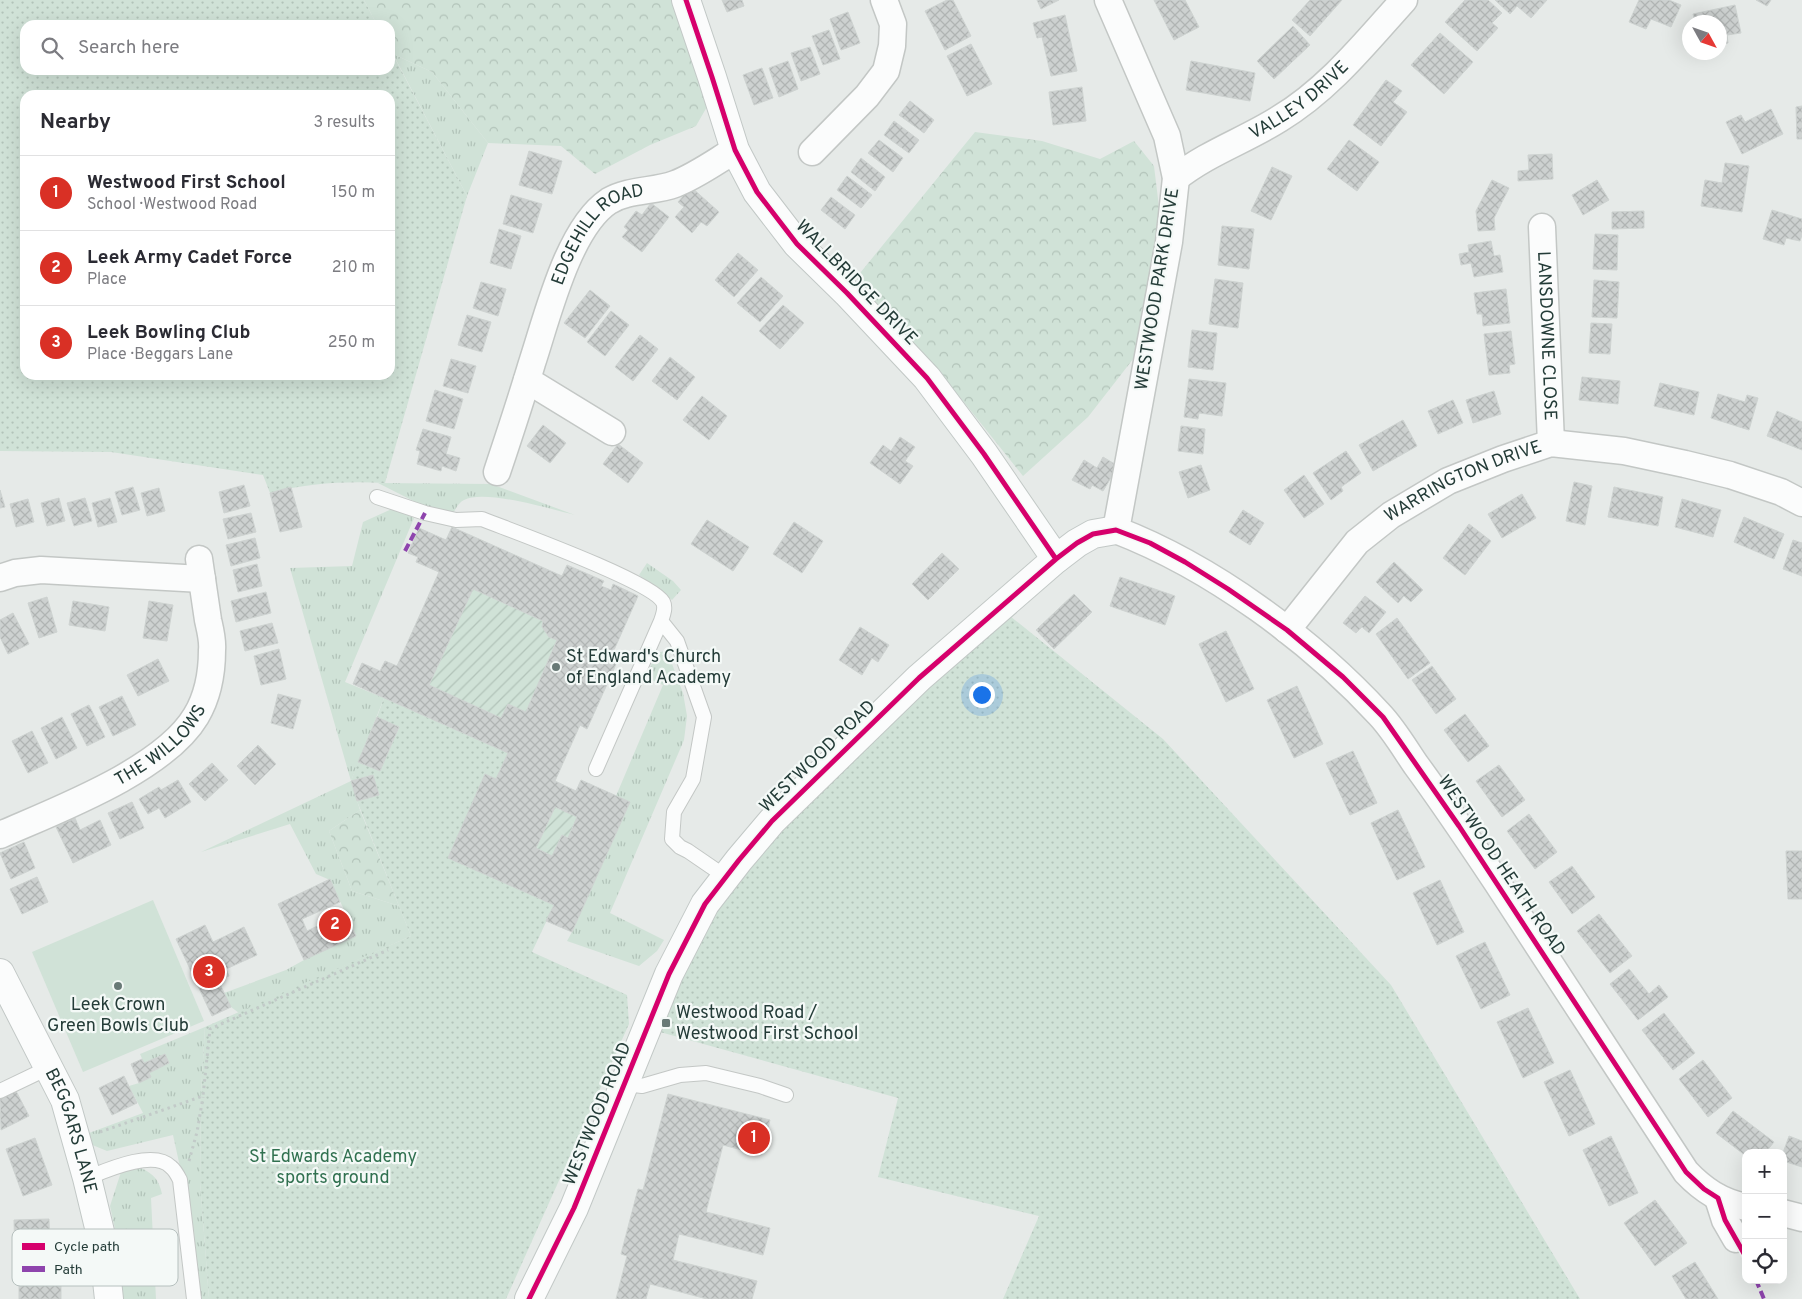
<!DOCTYPE html>
<html lang="en">
<head>
<meta charset="utf-8">
<style>
  body { margin:0; font-family:Overpass,sans-serif; background:#f7f7f7; color:#2b2b33 }
  .controls { position:absolute; right:15px; bottom:15px; display:grid; overflow:hidden; border-radius:10px; box-shadow:0 5px 20px #0002 }
  .controls button { width:45px; height:45px; display:grid; place-items:center; padding:0; border:0; border-bottom:1px solid #e1e1e2; background:#fff; color:#2b2b33; font:25px sans-serif }
  .compass { position:absolute; left:1682px; top:15px; width:45px; height:45px; border-radius:50%; background:#fff; box-shadow:0 5px 20px #0002; rotate:130deg }
  .you { position:absolute; left:981px; top:694px; width:18px; height:18px; margin:-12px; border:4px solid #fff; border-radius:50%; background:#1a73e8; box-shadow:0 0 0 8px #1a73e833 }
  .badge { display:grid; place-items:center; width:32px; height:32px; border-radius:50%; background:#d93025; color:#fff; font-size:16px; font-weight:700 }
  .pin { position:absolute; translate:-50% -50%; border:2px solid #fff; box-shadow:0 1px 5px #0006 }
  .list { margin:0; padding:0; list-style:none }
  h2 { display:flex; justify-content:space-between; align-items:center; height:65px; margin:0; padding:0 20px; font-size:21px }
  h2 small { font-size:16px; font-weight:400; color:#7c7c81 }
  .list li { display:grid; grid-template-columns:32px 1fr auto; gap:15px; align-items:center; box-sizing:border-box; height:75px; padding:0 20px; border-top:1px solid #e1e1e2 }
  .list b { display:block; font-size:19px; white-space:nowrap }
  .list p { margin:0; font-size:16px; white-space:nowrap; color:#7c7c81 }
  .list em { font-size:16px; font-style:normal; color:#7c7c81 }
  .icon { flex:none; width:28px; height:28px; fill:none; stroke:currentColor; stroke-width:2; stroke-linecap:round; stroke-linejoin:round }
  .map { position:relative; flex:none; width:1802px; height:1299px; overflow:hidden }
  .search { position:absolute; background:#fff; box-shadow:0 5px 20px #0002; left:20px; top:20px; width:375px; height:55px; display:flex; align-items:center; gap:12px; box-sizing:border-box; padding:0 18px; border-radius:15px; color:#7c7c81; font-size:19px }
  .panel { position:absolute; background:#fff; box-shadow:0 5px 20px #0002; left:20px; top:90px; width:375px; height:290px; border-radius:15px }
  .map>svg:first-child { display:block }
</style>
</head>
<body>
<div class="map">
<svg width="1802" height="1299" viewBox="0 0 1802 1299">
  <defs>
    <pattern id="grass-tufts" width="24" height="20" patternUnits="userSpaceOnUse" patternTransform="scale(1.25)"><rect width="24" height="20" fill="#d0e2d7"/><path d="M3 7l-1-3M5 7V3M7 7l1-3M15 17l-1-3M17 17v-4M19 17l1-3" fill="none" stroke="#b2c3b9"/></pattern>
    <pattern id="forest-crowns" width="20" height="18" patternUnits="userSpaceOnUse" patternTransform="scale(1.25)"><rect width="20" height="18" fill="#d0e2d7"/><path d="M2 6a3 3 0 1 1 6 0M12 15a3 3 0 1 1 6 0" fill="none" stroke="#b2c3b9"/></pattern>
    <pattern id="park-dots" width="8" height="8" patternUnits="userSpaceOnUse" patternTransform="scale(1.25)"><rect width="8" height="8" fill="#d0e2d7"/><path d="M2 2h.1M6 6h.1" fill="none" stroke="#b2c3b9" stroke-width="1.8" stroke-linecap="round"/></pattern>
    <pattern id="garden-furrows" width="10" height="10" patternUnits="userSpaceOnUse" patternTransform="scale(1.25)"><rect width="10" height="10" fill="#d0e2d7"/><path d="M-1 1l2-2M0 10L10 0M9 11l2-2" fill="none" stroke="#b2c3b9"/></pattern>
    <pattern id="building-cross-hatch" width="8" height="8" patternUnits="userSpaceOnUse" patternTransform="scale(1.25)"><rect width="8" height="8" fill="#cdd1d0"/><path d="M0 0l8 8M0 8l8-8" fill="none" stroke="#b0b4b3"/></pattern>
  </defs>
  <rect width="100%" height="100%" fill="#e6eae8"/>
  <path fill="url(#grass-tufts)" d="M393 54 432 72 488 143 467 196Z
    M378 483 491 484 575 515C550 509 485 489 464 500 459 502 455 510 452 515L435 512Z
    M394 508 414 518 345 682 384 698 351 781 360 810 329 831 352 891 399 906 411 936 239 1013 231 1007 224 993 286 970 304 960 356 935 330 880 316 874 290 824 201 852 351 781 290 568 352 566 363 522Z
    M647 563 673 581 681 590 672 600 639 575Z
    M665 651 669 656 683 693 687 716 684 740 610 913 664 940 657 951 639 966 567 941 572 932 630 802 616 796 663 685 645 677 657 653Z
    M205 1027 201 1093 200 1182 209 1299H199L194 1231 173 1135 107 1151 90 1144 89 1133 143 1113 129 1086 139 1083 149 1073 169 1063 165 1054 144 1063 140 1054Z
    M141 1168C154 1174 159 1180 162 1194L151 1198 156 1299H120V1252L110 1206 121 1172Z"/>
  <path fill="url(#forest-crowns)" d="M364 0H671L708 105 696 126 650 145 595 174 561 146 488 143 432 72 393 54 390 49V25H377Z
    M975 132 1042 141 1100 159 1134 141 1154 166 1159 207 1156 263 1144 345 1088 417 1023 476 963 401 899 333 856 278Z
    M360 810 399 906 352 891 329 831Z"/>
  <path fill="url(#park-dots)" fill-rule="evenodd" d="M0 0H364L377 25H25V70H390V49L467 196 385 483C347 481 307 483 270 493L263 475 111 452 0 451ZM25 95H390V375H25Z
    M1000 608 1163 739 1391 985 1580 1299H1003L1039 1216 878 1177 898 1098 660 1032 726 877Z
    M384 698 508 753 496 779 554 905 532 952 627 995 629 1024 506 1299H209L200 1182 201 1093 205 1027 411 936 357 801 379 795 373 775 351 781 358 762 380 771 399 728 377 717Z"/>
  <path fill="url(#garden-furrows)" d="M473 589 543 621 549 637 557 640 526 712 508 704 501 718 429 685Z
    M555 807 577 817 568 838 562 835 552 856 536 848Z"/>
  <path fill="#d0e2d7" d="M153 900 204 1021 83 1072 32 952Z"/>
  <path fill="url(#building-cross-hatch)" stroke="#ced3d1" fill-rule="evenodd" d="M722 0H742L744 6 727 12Z
    M947 0H953L971 36 945 50 925 11Z
    M1037 0H1059L1041 9Z
    M1154 0H1185L1199 27 1174 40Z
    M1310 0H1342L1310 36 1292 20Z
    M1465 0H1488L1502 13 1492 23 1498 28 1477 51 1445 22Z
    M1495 0H1547L1531 18 1517 6 1510 14Z
    M1639 0H1669L1681 5 1671 27 1651 19 1646 29 1629 22Z
    M1756 0H1771L1767 6Z
    M1735 5 1741 33 1727 35 1728 43 1720 45V22H1695L1693 14Z
    M848 12 860 43 841 50 830 19Z
    M1065 15 1077 71 1051 76 1042 37 1037 38 1033 23Z
    M1293 26 1310 45 1274 79 1257 61Z
    M829 30 840 59 823 65 812 36Z
    M1440 33 1473 62 1444 94 1411 65Z
    M971 44 992 84 967 96 947 56Z
    M810 47 820 74 801 81 791 53Z
    M788 61 798 89 779 97 769 68Z
    M1191 61 1255 73 1250 101 1186 90Z
    M762 68 773 98 754 105 743 75Z
    M1386 80 1402 91 1393 102 1407 112 1381 146 1353 125Z
    M1082 87 1086 121 1053 125 1049 92Z
    M910 101 934 120 924 133 899 115Z
    M1802 106V139H1797L1796 107Z
    M1771 109 1783 134 1742 154 1726 122 1741 115 1745 122Z
    M894 121 919 140 909 153 884 135Z
    M879 140 903 158 893 172 868 153Z
    M1349 140 1379 162 1357 191 1327 169Z
    M529 151 562 161 552 194 519 185Z
    M1552 154 1553 179 1518 181V171L1529 170 1528 155Z
    M861 158 885 177 875 191 851 172Z
    M1725 163 1749 166 1742 212 1701 206 1705 180 1722 183Z
    M1272 167 1292 176 1271 220 1251 211Z
    M847 176 872 195 861 208 837 190Z
    M1492 180 1509 188 1494 218 1495 230 1478 231 1476 211Z
    M1597 180 1609 200 1583 215 1572 195Z
    M691 187 719 212 707 226 701 222 692 233 675 217 684 207 678 202Z
    M511 195 542 204 533 233 503 224Z
    M831 197 855 215 845 229 821 210Z
    M651 203 669 217 642 252 622 237 628 230 624 227 636 211 642 215Z
    M1772 210 1802 219V235L1800 241 1786 238 1784 245 1763 239Z
    M1644 211V228L1612 229V212Z
    M1222 226 1254 229 1249 269 1218 265Z
    M499 229 521 236 511 269 490 263Z
    M1595 234 1618 235 1617 270 1593 269Z
    M1491 241 1494 256 1500 255 1503 272 1474 277 1471 263 1461 265 1459 254 1469 252 1468 245Z
    M738 253 758 270 734 297 715 280Z
    M761 277 783 296 760 322 737 303Z
    M1215 279 1243 283 1238 328 1209 324Z
    M1594 280 1619 282 1617 318 1592 317Z
    M481 282 506 289 498 316 473 308Z
    M1506 289 1510 323 1483 326 1482 314H1477L1474 293Z
    M590 290 610 306 585 338 564 323Z
    M783 305 804 323 780 349 759 331Z
    M611 311 629 325 605 356 587 342Z
    M467 315 491 322 482 352 458 345Z
    M1591 323 1612 324 1610 354 1589 353Z
    M1192 330 1217 333 1213 370 1188 367Z
    M1511 331 1515 364 1509 365 1510 373 1489 375 1484 334Z
    M640 335 658 349 633 381 615 367Z
    M670 357 695 377 677 400 652 381Z
    M451 359 476 366 468 393 443 386Z
    M1582 377 1620 381 1618 404 1579 400Z
    M1189 379 1226 383 1222 416 1199 413 1198 419 1184 417Z
    M1660 383 1699 392 1694 415 1654 406Z
    M435 390 463 399 454 429 426 421Z
    M1494 391 1501 414 1473 423 1466 400Z
    M1718 394 1745 402 1747 395 1758 398 1749 430 1711 418Z
    M702 396 727 416 709 440 683 420Z
    M1453 400 1463 423 1438 434 1428 411Z
    M1777 411 1802 422V450L1767 436Z
    M1403 420 1417 446 1373 471 1359 445Z
    M543 425 566 443 550 463 527 446Z
    M1181 426 1205 429 1203 454 1178 451Z
    M423 429 451 437 446 454 460 458 456 471 442 466 441 471 417 464 420 451 416 450Z
    M900 437 915 447 905 461 913 466 900 484 870 463 883 445 891 451Z
    M618 444 643 463 628 483 603 464Z
    M1346 451 1361 473 1341 487 1343 491 1331 500 1313 473Z
    M1103 457 1118 466 1103 491 1092 485 1090 489 1072 480 1084 460 1097 468Z
    M1201 465 1210 490 1188 498 1179 472Z
    M1304 475 1324 504 1304 518 1284 490Z
    M1574 482 1592 486 1585 525 1566 521Z
    M244 485 250 506 224 513 219 492Z
    M133 487 140 510 122 515 115 492Z
    M291 487 302 527 280 532 270 493Z
    M1614 487 1663 497 1658 526 1608 517Z
    M159 488 165 511 147 516 141 493Z
    M0 490 5 507 0 508Z
    M1522 494 1536 518 1502 538 1488 514Z
    M59 498 65 521 47 526 41 503Z
    M85 498 92 521 74 526 67 503Z
    M110 498 117 522 98 527 92 503Z
    M28 499 34 522 16 527 10 504Z
    M1682 499 1721 510 1713 537 1675 527Z
    M1243 510 1264 523 1250 545 1229 532Z
    M251 513 256 532 228 539 223 519Z
    M1744 517 1784 534 1774 559 1734 542Z
    M707 520 749 547 733 571 691 544Z
    M794 522 823 541 802 573 773 554Z
    M1469 524 1491 541 1465 575 1443 558Z
    M452 527 562 576 567 565 604 581 601 586 611 590 613 584 638 596 610 659 617 662 587 729 580 725 555 781 576 791 581 780 630 802 572 932 546 921 554 905 448 858 485 774 496 779 508 753 353 684 362 663 380 671 385 661 397 666 439 572 416 562 418 557 408 553 419 528 446 540ZM473 589 543 621 542 627 549 637 557 640 526 712 508 704 501 718 429 685ZM555 807 577 817 568 838 562 835 552 856 536 848Z
    M255 538 260 558 231 566 226 545Z
    M1793 540 1802 543V576L1783 569Z
    M942 553 959 569 928 600 912 584Z
    M1394 562 1423 590 1411 602 1404 596 1398 603 1376 582Z
    M257 564 262 586 238 592 233 570Z
    M1120 577 1175 596 1165 625 1110 606Z
    M266 592 271 613 236 622 231 601Z
    M1074 594 1092 612 1054 649 1036 630Z
    M1365 596 1386 612 1369 633 1362 627 1356 633 1343 623Z
    M47 597 57 632 39 638 28 603Z
    M73 601 109 607 105 631 69 625Z
    M149 601 173 605 167 641 143 638Z
    M13 613 29 644 8 654 0 637V620Z
    M1397 618 1430 663 1408 679 1376 634Z
    M272 623 278 643 245 651 240 631Z
    M860 627 889 645 878 662 872 658 862 675 839 660Z
    M1226 631 1254 689 1226 702 1199 644Z
    M279 649 286 679 261 685 254 656Z
    M158 659 169 681 138 696 127 675Z
    M1432 666 1456 699 1436 714 1412 680Z
    M1297 686 1323 744 1294 758 1267 700Z
    M278 694 301 700 293 729 271 723Z
    M122 696 136 725 113 736 99 707Z
    M89 705 105 737 87 746 71 714Z
    M1465 714 1489 746 1468 762 1444 730Z
    M62 717 77 748 56 759 41 728Z
    M377 717 399 727 380 771 358 762Z
    M32 731 48 763 28 773 12 741Z
    M258 745 276 764 255 785 237 766Z
    M1353 751 1377 803 1350 815 1326 763Z
    M212 763 228 780 205 801 189 784Z
    M1499 765 1525 800 1502 817 1476 781Z
    M373 775 379 795 357 801 351 781Z
    M178 780 191 802 165 818 159 808 148 814 139 799 159 787 161 790Z
    M132 802 144 828 120 839 108 813Z
    M1398 810 1425 867 1397 880 1371 823Z
    M1529 814 1557 852 1535 869 1507 831Z
    M75 818 80 830 100 820 111 845 73 863 56 827Z
    M24 842 35 868 11 879 0 853Z
    M1786 851H1802V899H1788Z
    M1572 866 1595 897 1572 914 1549 882Z
    M37 877 48 902 22 914 10 889Z
    M330 879 340 902 302 919 307 931 345 913 356 936 304 960 278 904Z
    M1440 880 1464 932 1437 945 1413 893Z
    M1599 914 1632 956 1610 973 1577 931Z
    M205 925 213 942 244 927 257 955 226 969 229 976 218 980 231 1007 212 1016 176 939Z
    M1485 942 1510 995 1481 1009 1456 956Z
    M1629 969 1649 994 1659 985 1668 997 1638 1020 1610 984Z
    M1528 1008 1554 1063 1523 1078 1497 1022Z
    M1664 1013 1695 1053 1673 1070 1642 1030Z
    M165 1054 169 1063 149 1073 151 1077 139 1083 131 1064 142 1059 144 1063Z
    M1703 1060 1732 1098 1708 1117 1679 1079Z
    M1570 1070 1595 1124 1569 1136 1544 1082Z
    M124 1076 137 1103 112 1115 99 1088Z
    M16 1091 29 1116 1 1130 0 1099Z
    M668 1094 770 1120 761 1155 723 1145 706 1212 770 1228 763 1255 679 1234 673 1260 757 1281 752 1299H707L650 1284 646 1299H616L627 1256 621 1254 638 1189 643 1190Z
    M1733 1111 1774 1142 1765 1153H1746V1156L1716 1133Z
    M1611 1136 1638 1193 1609 1206 1583 1150Z
    M1789 1136 1802 1141V1167L1783 1161V1153Z
    M35 1138 52 1185 23 1196 6 1149Z
    M1655 1200 1687 1243 1655 1266 1624 1223Z
    M49 1219 50 1255 15 1256 14 1220Z
    M1695 1262 1718 1299H1686L1672 1276Z
    M19 1265H61V1299H19Z"/>
  <g fill="none" stroke-linecap="round" stroke-linejoin="round">
    <g stroke="#c3c7c5" stroke-width="16">
      <path id="lane" d="M377 497 425 513 456 520 482 519C512 531 651 581 663 602 666 608 663 615 661 621
        M596 769 661 621 677 641 704 717 693 779 674 812 672 839 680 847 688 851 726 877
        M626 1084 642 1086 680 1075 706 1073 760 1086 786 1095
        M0 1091 48 1068
        M87 1178C107 1170 154 1149 171 1167 175 1170 178 1176 180 1180L194 1299"/>
    </g>
    <g stroke="#c3c7c5" stroke-width="29">
      <g id="street">
        <path d="M1108 0 1167 136 1176 178 1169 242 1116 530C1212 567 1311 640 1380 715 1394 730 1405 749 1416 765 1444 803 1470 842 1496 881 1559 978 1623 1075 1686 1172 1703 1190 1721 1202 1746 1207"/>
        <path d="M812 152 867 96 886 71 892 46 893 24 884 0"/>
        <path id="s1" d="M1176 178C1207 153 1246 140 1279 119 1329 89 1366 42 1404 0"/>
        <path id="s2" d="M1542 227 1551 443"/>
        <path d="M527 380 612 432"/>
        <path id="s3" d="M497 472C509 436 521 400 532 363 547 318 568 228 609 201 629 189 654 192 675 184 696 176 715 162 735 150"/>
        <path d="M0 578 15 573 41 570 202 579"/>
        <path id="s4" d="M1287 630 1357 542 1391 515 1448 481 1503 459 1551 443 1624 451 1685 464 1730 475 1781 492 1802 503"/>
        <path id="s5" d="M0 835C57 810 164 770 196 716 208 696 212 672 212 650 213 640 210 629 208 620 205 599 202 579 199 559"/>
        <path d="M1718 1198 1725 1220 1736 1239"/>
        <path d="M1783 1213 1802 1218"/>
      </g>
    </g>
    <g stroke="#c2c8c6" stroke-width="30">
      <g id="secondary">
        <path d="M686 0 712 77 735 150 757 192 797 244 847 293 927 378 984 454 1056 559"/>
        <path id="s6" d="M0 973 65 1100 87 1178 103 1244 109 1299"/>
        <path d="M529 1299 574 1208 669 974 705 904 739 860 772 821 919 678 1056 559 1077 543 1093 534 1116 530"/>
      </g>
    </g>
    <path stroke="#c2cac8" stroke-width="3" stroke-dasharray="2.5 4" stroke-linecap="butt" d="M100 1132 203 1096 210 1029 388 950
      M189 1161 197 1132 203 1097"/>
    <use href="#lane" stroke="#fbfcfc" stroke-width="14"/>
    <use href="#street" stroke="#fbfcfc" stroke-width="26"/>
    <use href="#secondary" stroke="#fbfcfc" stroke-width="28"/>
    <path stroke="#8e44ad" stroke-width="4" stroke-dasharray="8 4" stroke-linecap="butt" d="M405 551 425 513
      M1756 1280 1764 1299"/>
    <g stroke="#f4f9f7" stroke-width="8">
      <path id="cycleway" d="M686 0 712 77 735 150 757 192 797 244 847 293 927 378 984 454 1056 559
        M529 1299 574 1208 669 974 705 904 739 860 772 821 919 678 1056 559 1077 543 1093 534 1116 530 1150 543 1185 562 1228 589 1287 630 1343 677 1383 717 1459 826 1686 1172 1704 1189 1718 1198 1725 1220 1746 1257"/>
    </g>
    <use href="#cycleway" stroke="#d6006c" stroke-width="5"/>
  </g>
  <g fill="#687976" stroke="#f4f9f7" stroke-width="2">
    <circle cx="556" cy="667" r="5"/>
    <circle cx="118" cy="986" r="5"/>
    <rect x="661" y="1018" width="10" height="10" rx="2.5"/>
  </g>
  <g text-anchor="middle" dominant-baseline="central" stroke-width="4.5" stroke-linejoin="round" paint-order="stroke">
    <g font-size="18" fill="#243c38" stroke="#f4f9f7">
      <text stroke="none"><textPath href="#s1" startOffset="146">VALLEY DRIVE</textPath></text>
      <text stroke="none"><textPath href="#s3" startOffset="265">EDGEHILL ROAD</textPath></text>
      <text transform="translate(856 283) rotate(46)">WALLBRIDGE DRIVE</text>
      <text transform="translate(1158 289) rotate(-81)">WESTWOOD PARK DRIVE</text>
      <text stroke="none"><textPath href="#s2" startOffset="109">LANSDOWNE CLOSE</textPath></text>
      <text stroke="none"><textPath href="#s4" startOffset="236">WARRINGTON DRIVE</textPath></text>
      <text stroke="none"><textPath href="#s5" startOffset="186">THE WILLOWS</textPath></text>
      <text transform="translate(818 757) rotate(-44)">WESTWOOD ROAD</text>
      <text transform="translate(1501 866) rotate(56)">WESTWOOD HEATH ROAD</text>
      <text transform="translate(598 1114) rotate(-68)">WESTWOOD ROAD</text>
      <text stroke="none"><textPath href="#s6" startOffset="174">BEGGARS LANE</textPath></text>
    </g>
    <g font-size="18" fill="#243c38" stroke="#f4f9f7" text-anchor="start">
      <text x="566" y="657">St Edward's Church<tspan x="566" dy="21">of England Academy</tspan></text>
      <text x="118" y="1005" text-anchor="middle">Leek Crown<tspan x="118" dy="21">Green Bowls Club</tspan></text>
      <text x="676" y="1013">Westwood Road /<tspan x="676" dy="21">Westwood First School</tspan></text>
    </g>
    <g font-size="18" fill="#317150" stroke="#f4f9f7">
      <text x="333" y="1157">St Edwards Academy<tspan x="333" dy="21">sports ground</tspan></text>
    </g>
  </g>
  <rect x="12" y="1229" width="166" height="57" rx="8" fill="#f4f9f7" stroke="#b6c0be" stroke-width="1"/>
  <rect x="22" y="1243" width="23" height="7" fill="#d6006c"/>
  <rect x="22" y="1266" width="23" height="6" fill="#8e44ad"/>
  <g font-size="14" fill="#243c38">
    <text x="54" y="1251">Cycle path</text>
    <text x="54" y="1274">Path</text>
  </g>
</svg>
<div class="controls">
<button>+</button>
<button>−</button>
<button><svg class="icon" aria-label="locate" viewBox="0 0 24 24"><circle cx="12" cy="12" r="6"/><path d="M12 2v4M12 18v4M2 12h4M18 12h4"/></svg></button>
</div>
<svg class="compass" viewBox="-18 -18 36 36"><path d="M0-13l5 13h-10z" fill="#e53935"/><path d="M0 13l5-13h-10z" fill="#7c7c81"/></svg>
<div class="you"></div>
<div class="pin badge" style="left:754px;top:1138px">1</div>
<div class="pin badge" style="left:335px;top:925px">2</div>
<div class="pin badge" style="left:209px;top:972px">3</div>
<div class="search"><svg class="icon" aria-label="search" viewBox="0 0 24 24"><circle cx="10" cy="10" r="6"/><path d="M15 15l6 6"/></svg>Search here</div>
<section class="panel">
<h2>Nearby<small>3 results</small></h2>
<ul class="list">
<li><span class="badge">1</span><div><b>Westwood First School</b><p>School · Westwood Road</p></div><em>150 m</em></li>
<li><span class="badge">2</span><div><b>Leek Army Cadet Force</b><p>Place</p></div><em>210 m</em></li>
<li><span class="badge">3</span><div><b>Leek Bowling Club</b><p>Place · Beggars Lane</p></div><em>250 m</em></li>
</ul>
</section>
</div>
</body>
</html>
